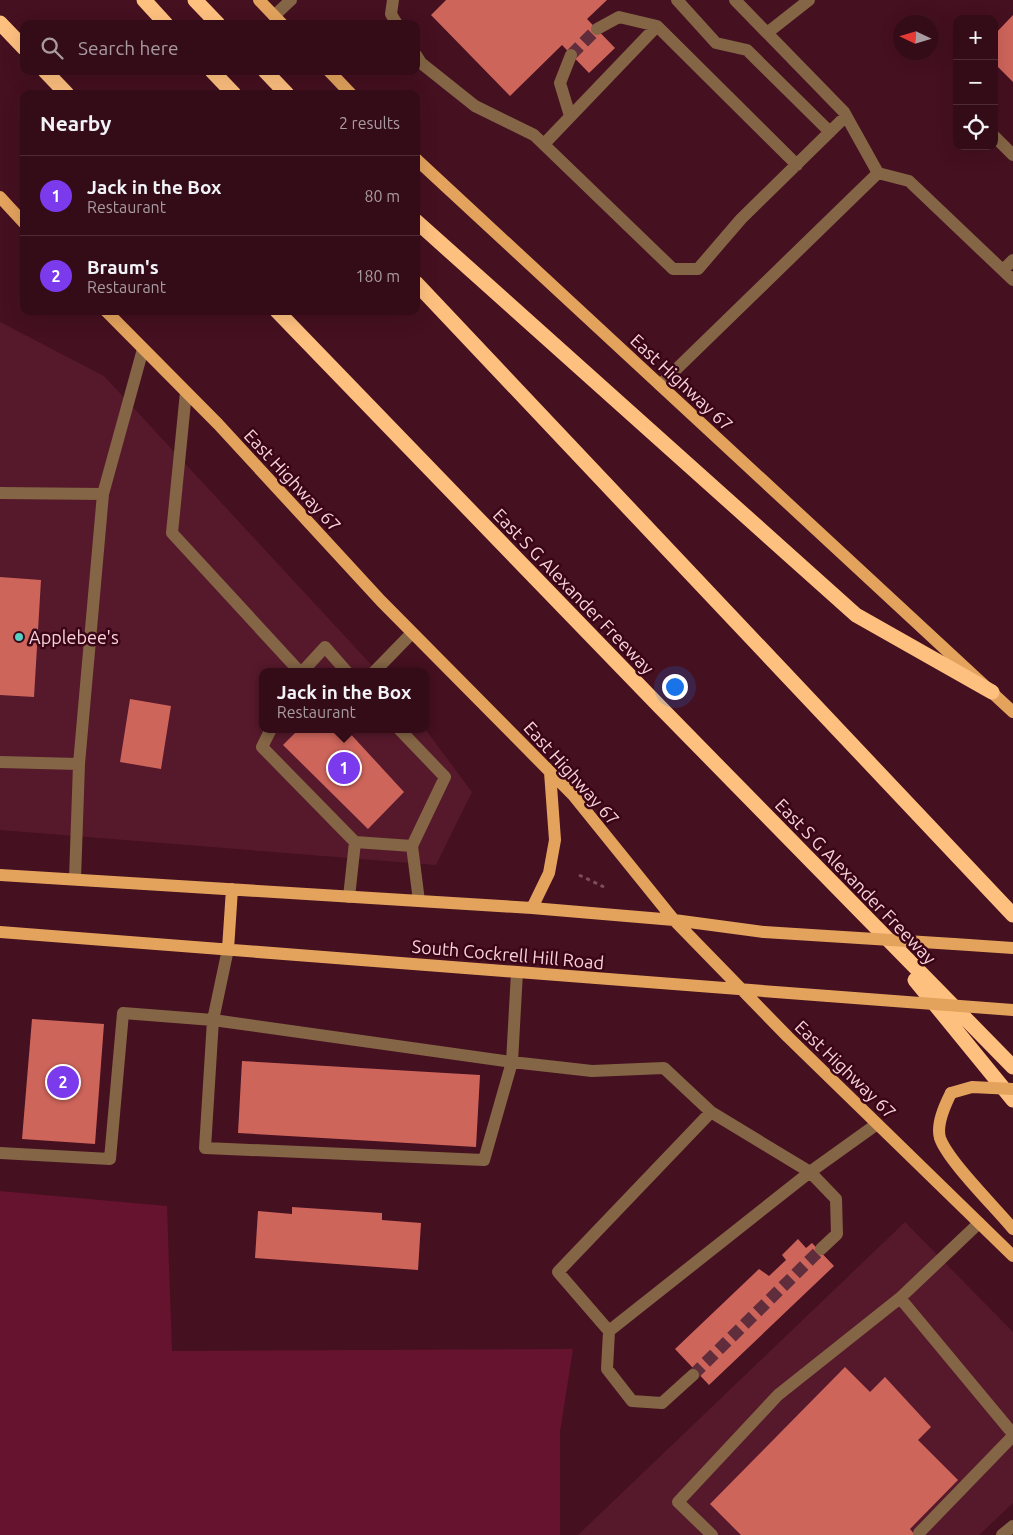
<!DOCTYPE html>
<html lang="en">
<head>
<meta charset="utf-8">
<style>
  body { margin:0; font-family:Ubuntu,sans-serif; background:#3c1521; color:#f1f3f6 }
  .controls { position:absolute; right:15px; top:15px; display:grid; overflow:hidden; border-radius:10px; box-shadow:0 5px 20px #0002 }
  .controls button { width:45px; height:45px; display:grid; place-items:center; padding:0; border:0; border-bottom:1px solid #4e2c37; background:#340c18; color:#f1f3f6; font:25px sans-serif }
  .compass { position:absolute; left:893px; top:15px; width:45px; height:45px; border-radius:50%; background:#340c18; box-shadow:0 5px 20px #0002; rotate:274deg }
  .you { position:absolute; left:674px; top:686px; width:18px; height:18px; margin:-12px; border:4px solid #fff; border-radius:50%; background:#1a73e8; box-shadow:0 0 0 8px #1a73e833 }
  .badge { display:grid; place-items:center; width:32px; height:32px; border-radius:50%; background:#7c3aed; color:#fff; font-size:16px; font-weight:700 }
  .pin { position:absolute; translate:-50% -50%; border:2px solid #fff; box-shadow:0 1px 5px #0006 }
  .popup { position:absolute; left:259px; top:668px; width:170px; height:65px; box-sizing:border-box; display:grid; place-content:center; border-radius:10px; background:#340c18; filter:drop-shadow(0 1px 4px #0005); font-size:16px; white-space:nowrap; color:#a99ba2 }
  .popup b { font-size:19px; color:#f1f3f6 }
  .popup::after { content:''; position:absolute; left:50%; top:100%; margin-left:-10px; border:10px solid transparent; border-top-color:#340c18 }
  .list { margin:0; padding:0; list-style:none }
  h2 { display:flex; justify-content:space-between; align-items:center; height:65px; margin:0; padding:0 20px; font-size:21px }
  h2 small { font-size:16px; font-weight:400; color:#a99ba2 }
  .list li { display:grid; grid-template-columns:32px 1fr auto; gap:15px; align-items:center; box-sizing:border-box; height:80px; padding:0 20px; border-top:1px solid #4e2c37 }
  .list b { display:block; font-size:19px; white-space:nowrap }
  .list p { margin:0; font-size:16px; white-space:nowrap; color:#a99ba2 }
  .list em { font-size:16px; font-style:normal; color:#a99ba2 }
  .icon { flex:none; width:28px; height:28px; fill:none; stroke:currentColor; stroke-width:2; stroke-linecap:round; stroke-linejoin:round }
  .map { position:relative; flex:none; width:1013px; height:1535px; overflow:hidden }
  .search { position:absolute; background:#340c18; box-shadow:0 5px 20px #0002; left:20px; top:20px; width:400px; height:55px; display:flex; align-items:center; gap:12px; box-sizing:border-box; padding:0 18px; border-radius:10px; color:#a99ba2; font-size:19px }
  .panel { position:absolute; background:#340c18; box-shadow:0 5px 20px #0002; left:20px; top:90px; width:400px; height:225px; border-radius:10px }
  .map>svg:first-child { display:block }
</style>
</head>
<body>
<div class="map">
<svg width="1013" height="1535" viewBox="0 0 1013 1535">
  <rect width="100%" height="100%" fill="#451020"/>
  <path fill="#56192b" d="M0 322 104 376 378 672H263V729H425L472 792 436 865 0 830Z
    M905 1222 1013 1332V1503L979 1535H578Z"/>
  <path fill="#65132e" d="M0 1191 167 1206 172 1351 573 1349 560 1432V1535H0Z"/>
  <path fill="#ce655b" d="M446 0H607L587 19 615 48 589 73 562 45 510 96 431 15Z
    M1013 15V82L994 63V35Z
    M0 577 41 580 34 697 0 695Z
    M130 699 171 706 161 769 120 762Z
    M299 729H346L404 792 368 829 283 745Z
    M32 1019 104 1024 95 1144 22 1139Z
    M242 1061 480 1075 476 1147 238 1133Z
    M292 1207 382 1213V1220L421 1223 418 1270 255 1258 258 1211 292 1214Z
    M798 1239 806 1248 812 1243 834 1266 709 1385 675 1349 759 1269 769 1276 786 1260 782 1255Z
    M845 1367 870 1392 885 1377 931 1427 918 1440 958 1480 910 1529 915 1535H741L710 1504Z"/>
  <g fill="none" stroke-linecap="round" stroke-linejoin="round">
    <path stroke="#602d3c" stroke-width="12" stroke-dasharray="12 6" stroke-linecap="butt" d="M571 55 597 29
      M693 1375 821 1249"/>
    <path stroke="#7e4e5b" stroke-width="3" stroke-dasharray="4 4" stroke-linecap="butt" d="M579 875 604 887"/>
    <path stroke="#846545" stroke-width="12" d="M393 0 391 14 397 24
      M677 0 716 43 747 50 830 132
      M274 16 291 0
      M597 29 619 17 657 26
      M767 33 809 0
      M416 55 421 63 475 106 534 135 673 269H698L741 219 846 116
      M570 116 560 83 571 55
      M994 136 1013 155
      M544 144 657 26 797 165
      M878 173 909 181 1013 280
      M1003 270 1013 260
      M660 385 878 173 844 112 735 0
      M186 392 172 533 300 672
      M0 493 103 494 79 764 75 879
      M103 494 143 349
      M302 672 325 647 347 672
      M374 672 412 633
      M271 729 262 747 355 842 349 897
      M0 762 79 764
      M355 842 412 846 445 777 399 729
      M412 846 419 901
      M517 972 512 1062 213 1020 205 1148 484 1160 512 1062 592 1071 664 1068 711 1112
      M0 1153 110 1159 123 1013 213 1020 228 949
      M900 1298 979 1223
      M609 1331 810 1172 877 1124
      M693 1375 662 1403 632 1401 607 1369 609 1331 558 1272 711 1112 810 1172 836 1199 837 1234 821 1249
      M919 1533 1013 1436
      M712 1535 678 1502 778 1395 900 1298 1013 1434
      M1002 1535 1013 1526"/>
    <path stroke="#e3a35d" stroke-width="12" d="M259 0 282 24
      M329 71 351 94
      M416 159 1013 712
      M0 197 24 223
      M106 311 218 424 381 601 573 795 674 920 788 1037 1013 1256
      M0 875 532 908 674 920 764 932
      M532 908 549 873 555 840 550 772
      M0 932 828 996
      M954 944 1013 948
      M228 949 232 889
      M951 1093C945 1105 936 1124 940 1138 948 1161 995 1207 1013 1229"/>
    <path stroke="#fec07f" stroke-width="15" d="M144 0 166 24
      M195 0 218 24
      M0 23 24 48
      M45 71 67 94
      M212 71 234 94
      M265 71 287 94
      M416 221 856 615 992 692
      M416 283 1013 915
      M277 311 660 707 1013 1067
      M915 980 1013 1100"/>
    <path stroke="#e3a35d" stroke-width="12" d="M764 932 954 944
      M828 996 1013 1010
      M951 1093 972 1087 1013 1089"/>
  </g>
  <circle fill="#56cec3" stroke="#3a0516" stroke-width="2" cx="19" cy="637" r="5"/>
  <g text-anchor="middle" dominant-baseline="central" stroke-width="5" stroke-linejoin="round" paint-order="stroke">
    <g font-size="18" fill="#f7d3d9" stroke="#3a0516">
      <text transform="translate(682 382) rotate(43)">East Highway 67</text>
      <text transform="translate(293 480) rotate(47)">East Highway 67</text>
      <text transform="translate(574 591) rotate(46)">East S G Alexander Freeway</text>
      <text transform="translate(572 773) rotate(48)">East Highway 67</text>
      <text transform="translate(856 881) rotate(46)">East S G Alexander Freeway</text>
      <text transform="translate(508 954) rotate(5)">South Cockrell Hill Road</text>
      <text transform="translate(846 1069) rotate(44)">East Highway 67</text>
    </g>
    <g font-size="18" fill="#f7d3d9" stroke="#3a0516" text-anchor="start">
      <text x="29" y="637">Applebee's</text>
    </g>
  </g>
</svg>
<div class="controls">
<button>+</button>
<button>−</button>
<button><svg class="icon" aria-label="locate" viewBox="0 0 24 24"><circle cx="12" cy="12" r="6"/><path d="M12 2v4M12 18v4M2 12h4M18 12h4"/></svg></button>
</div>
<svg class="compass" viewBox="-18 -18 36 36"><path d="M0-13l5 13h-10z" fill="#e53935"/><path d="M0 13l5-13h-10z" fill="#a99ba2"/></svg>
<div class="you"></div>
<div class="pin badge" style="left:344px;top:768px">1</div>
<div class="popup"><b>Jack in the Box</b>Restaurant</div>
<div class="pin badge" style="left:63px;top:1082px">2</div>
<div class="search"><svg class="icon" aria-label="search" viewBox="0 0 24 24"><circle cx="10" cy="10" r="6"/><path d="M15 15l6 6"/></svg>Search here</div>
<section class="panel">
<h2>Nearby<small>2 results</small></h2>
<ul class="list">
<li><span class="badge">1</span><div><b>Jack in the Box</b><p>Restaurant</p></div><em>80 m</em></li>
<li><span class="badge">2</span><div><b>Braum's</b><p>Restaurant</p></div><em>180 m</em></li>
</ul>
</section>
</div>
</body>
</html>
